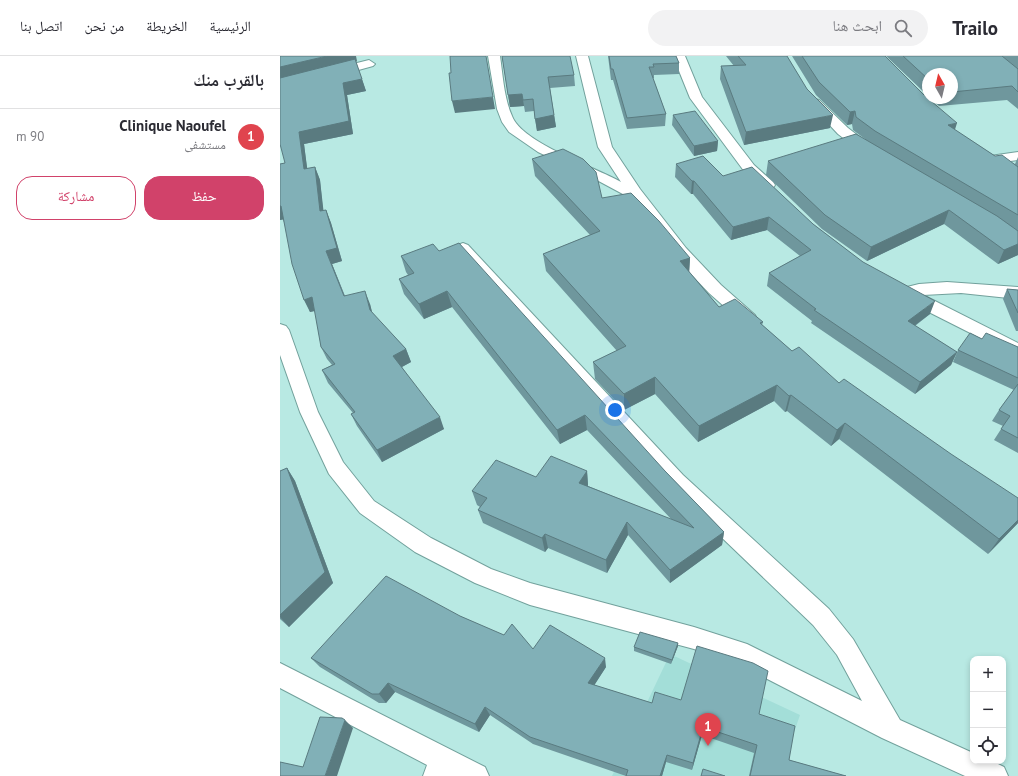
<!DOCTYPE html>
<html lang="ar">
<head>
<meta charset="utf-8">
<style>
  body { margin:0; font-family:"PT Sans","Noto Naskh Arabic",sans-serif; background:#f2f2f3; color:#2b2b33; direction:rtl }
  .controls { position:absolute; right:12px; bottom:12px; display:grid; overflow:hidden; border-radius:8px; box-shadow:0 2px 6px #0003 }
  .controls button { width:36px; height:36px; display:grid; place-items:center; padding:0; border:0; border-bottom:1px solid #e1e1e2; background:#fff; color:#2b2b33; font:20px sans-serif }
  .compass { position:absolute; left:642px; top:12px; width:36px; height:36px; border-radius:50%; background:#fff; box-shadow:0 2px 6px #0003; rotate:352deg }
  .you { position:absolute; left:335px; top:354px; width:14px; height:14px; margin:-10px; border:3px solid #fff; border-radius:50%; background:#1a73e8; box-shadow:0 0 0 6px #1a73e833 }
  .badge { display:grid; place-items:center; width:26px; height:26px; border-radius:50%; background:#d1426a; color:#fff; font-size:13px; font-weight:700 }
  .pin { position:absolute; translate:-50% -33px; filter:drop-shadow(0 1px 2px #0008) }
  .pin::after { content:''; position:absolute; top:21px; width:14px; height:12px; background:inherit; clip-path:polygon(0 0,100% 0,50% 100%) }
  .list { margin:0; padding:0; list-style:none }
  h2 { display:flex; justify-content:space-between; align-items:center; height:52px; margin:0; padding:0 16px; font-size:17px }
  h2 small { font-size:13px; font-weight:400; color:#7c7c81 }
  .list li { display:grid; grid-template-columns:26px 1fr auto; gap:12px; align-items:center; box-sizing:border-box; height:56px; padding:0 16px; border-top:1px solid #e1e1e2 }
  .list b { display:block; font-size:15px; white-space:nowrap }
  .list p { margin:0; font-size:13px; white-space:nowrap; color:#7c7c81 }
  .list em { font-size:13px; font-style:normal; color:#7c7c81 }
  .actions { display:flex; gap:8px; padding:12px 16px }
  .actions a { flex:1; padding:9px 0; border:1px solid #d1426a; border-radius:16px; text-align:center; font-size:14px; color:#d1426a }
  .actions .main { background:#d1426a; color:#fff }
  .icon { flex:none; width:22px; height:22px; fill:none; stroke:currentColor; stroke-width:2; stroke-linecap:round; stroke-linejoin:round }
  .map { position:relative; flex:none; width:738px; height:720px; overflow:hidden; direction:ltr }
  header { display:flex; align-items:center; gap:24px; box-sizing:border-box; height:56px; padding:0 20px; background:#fff; border-bottom:1px solid #e1e1e2 }
  header strong { font-size:19px }
  nav { display:flex; gap:22px; margin-inline-start:auto; font-size:14px }
  .search { width:280px; height:36px; background:#f2f2f3; display:flex; align-items:center; gap:10px; box-sizing:border-box; padding:0 14px; border-radius:22px; color:#7c7c81; font-size:15px }
  main { display:flex }
  aside { flex:1; background:#fff }
  .map>svg:first-child { display:block }
</style>
</head>
<body>
<header>
<strong>Trailo</strong>
<div class="search"><svg class="icon" aria-label="search" viewBox="0 0 24 24"><circle cx="10" cy="10" r="6"/><path d="M15 15l6 6"/></svg>ابحث هنا</div>
<nav><a>الرئيسية</a><a>الخريطة</a><a>من نحن</a><a>اتصل بنا</a></nav>
</header>
<main>
<div class="map">
<svg width="738" height="720" viewBox="0 0 738 720">
  <rect width="100%" height="100%" fill="#b8e9e3"/>
  <path fill="#a3ded8" d="M390 598 520 659 499 720H332Z"/>
  <g fill="none" stroke-linecap="round" stroke-linejoin="round">
    <g stroke="#72a19c" stroke-width="2">
      <path id="minor" d="M208 0H220C223 20 224 42 232 60 242 87 315 111 341 126L318 91 296 0H308L332 91 360 133 406 192 441 229 475 259 477 263 475 267 469 269 463 267 429 237 394 200 354 144 313 122 258 96 229 76 222 66 217 53Z
        M393 0H405L422 41 474 109 493 126 495 129 493 132H483L464 115 410 42Z
        M89 4 95 8 93 10 53 21 47 17 49 14Z
        M535 43 539 44 568 72 594 92 596 95 594 98H584L558 78 529 47Z
        M738 96V104L715 107 710 106 708 103 710 100Z
        M183 187 188 189 403 419 549 553 573 583 620 664 693 697V705H712L724 711 728 720H685L602 682 462 610 414 593 250 549 195 527 135 496 80 457 49 418 20 356 0 299V268L6 270 9 274 38 356 63 406 94 445 151 482 211 513 250 527 414 571 467 588 582 645 557 599 533 569 389 431 178 195 175 192 178 189Z
        M667 226 738 231V243L681 237 643 239 738 287V301L619 241 617 237 619 233 639 228Z
        M0 607 205 711 209 720H143L147 709 0 632Z"/>
    </g>
    <use href="#minor" fill="#fff" fill-rule="evenodd"/>
  </g>
  <path fill="#6f979d" d="M0 0 77 5 76 6 86 35 67 39 73 78 24 88 27 113 35 111 40 124 43 155 46 154 51 167 62 205 52 208 65 240 90 248 92 257 126 293 131 306 122 311 164 373 102 406 77 370 71 358 73 357 48 327 42 314 52 309 47 303 41 291 35 255 30 256 3 163 0 164V108L5 107Z
    M222 0 294 19 295 30 270 32 276 71 257 75 254 55 245 56 244 50 230 51Z
    M328 0H396L399 7V18L374 19V22H373L386 58 385 70 347 73 333 24H331Z
    M446 0H507L550 72 464 89 440 23 441 10H454Z
    M512 0H605L675 74 715 100 735 108 738 101V199L718 208 664 168 587 205 542 173 486 119 488 105 585 83 573 74 572 68 567 69 536 39Z
    M606 0H738V53L727 44 659 50 650 42H672V18H648V40Z
    M393 59 438 85 437 95 414 100 392 69Z
    M252 103 322 142 410 202 409 216 439 251 483 266 482 269 512 295 559 327 738 467 708 498 559 383 551 390 507 355 505 356 494 345 418 386 375 338 344 354 315 323 313 306 337 295 266 215 263 198 310 179 255 120Z
    M396 108 443 120 533 168 650 258 635 270 677 296 671 309 635 338 531 267 532 265 487 230 489 217 520 200 487 174 451 184 413 138H411L395 121Z
    M159 195 385 415 444 476 442 489 390 527 348 479 327 517 268 492 265 496 203 467 198 454 200 451 197 449 192 435 256 421 307 415 308 429V430L392 464 307 374 280 388 172 251 144 263 124 238 119 223 128 219 126 216 121 200Z
    M727 233 738 234V275H736L723 243Z
    M702 283 738 291V397L714 384 723 370 712 365 719 354 734 334 673 306 678 294Z
    M7 412 15 425 53 527 9 571 0 563V415Z
    M180 560 253 593 326 611 314 629 372 647 401 644 479 658 509 704 566 720H469L474 697 422 679 412 714 386 706 382 720H346L253 688 210 659 199 676 115 636 106 647H99L40 611 31 602Z
    M398 587V590L391 608 354 595V591Z"/>
  <path fill="#5a7b80" d="M47 0H76L77 5 0 24V11Z
    M82 23 86 35 67 39 73 78 24 88 29 126 24 113 19 76 63 27Z
    M242 38 244 50 230 51 228 39Z
    M213 41 215 53 175 57 172 45Z
    M575 55 572 68 567 69 570 56Z
    M274 59 276 71 257 75 255 63Z
    M553 59 550 72 464 89 466 76Z
    M677 67 673 80 668 69Z
    M438 85 437 95 414 100V90Z
    M35 111 40 124 45 168 40 155Z
    M412 125H414L413 138H411Z
    M0 150H1L7 163 0 164Z
    M46 154 51 167 62 205 52 208 70 253 46 195Z
    M669 154 664 168 587 205 591 191Z
    M489 161 487 174 451 184 453 171Z
    M738 188V199L718 208 724 194Z
    M410 202 409 219 400 205Z
    M85 235 90 248 95 267 90 254Z
    M167 235 172 251 144 263 139 248Z
    M32 241 38 254 30 256 24 244Z
    M655 245 650 258 623 278 628 265Z
    M126 293 131 306 118 313 113 300Z
    M677 296 671 309 635 338 640 326Z
    M375 321V338L344 354V338Z
    M497 329 494 345 418 386 419 370Z
    M511 339 507 355 505 356 509 340Z
    M305 359 307 374 280 388 277 374Z
    M160 361 164 373 102 406 97 394Z
    M565 367 559 383 551 390 557 374Z
    M7 412 15 425 53 527 9 571 0 561Z
    M307 415 308 429 301 441 299 427Z
    M738 464V467L708 498 719 483Z
    M347 466 348 479 327 517 326 504Z
    M444 476 442 489 390 527V514Z
    M265 478 268 492 265 496 262 482Z
    M398 587V590L391 608 392 604Z
    M325 602 326 611 310 636 308 627Z
    M108 627 115 636 106 647 99 638Z
    M205 651 210 659 199 676 195 668Z
    M65 664 73 672 57 720H45Z
    M423 671 422 679 412 714 413 707Z
    M387 699 386 706 382 720H380Z"/>
  <path fill="#81b0b7" stroke="#5a7b80" d="M0 0H47L0 11Z
    M170 0H206L213 41 172 45 169 17H171Z
    M222 0H290L294 19 268 21 274 59 255 63 253 43 243 44 242 38 228 39Z
    M329 0H396L399 7 373 8 374 11H369L386 58 347 62 333 13H331Z
    M458 0H507L527 33 553 59 466 76 441 10 466 9Z
    M522 0H605L644 39 677 67 668 69 715 100 722 99 738 111V159L595 75 576 61 575 55 570 56 539 26Z
    M623 0H722L738 13V36L732 30 672 36V18H648V23Z
    M75 3 82 23 63 27 69 65 19 76 24 113 35 111 40 155 46 154 57 192 46 195 64 240 85 235 90 254 126 293 113 300 160 361 97 394 71 358 75 356 42 314 55 308 41 291 32 241 24 244 12 208 1 150H0V108L5 107 0 88V22Z
    M415 55 438 85 414 90 393 59Z
    M576 78 717 160 738 175V188L724 194 669 154 591 191 545 159 488 105Z
    M283 93 303 103 316 116 322 142 351 137 379 165 410 202 400 205 439 251 455 243 483 266 480 267 512 295 519 291 559 327 564 323 671 398 738 442V464L719 483 565 367 557 374 511 339 509 340 497 329 419 370 375 321 344 338 313 306 346 290 263 198 320 175 252 103Z
    M423 100 443 120 472 111 533 168 583 206 655 245 628 265 677 296 640 326 534 254 536 253 489 217 531 194 489 161 453 171 414 125H412L396 108Z
    M179 187 385 415 444 476 390 514 347 466 326 504 265 478 262 482 198 454 207 442 192 435 216 404 256 421 271 400 307 415 299 427 414 472 305 359 277 374 167 235 139 248 119 223 134 217 121 200 153 188 159 195Z
    M727 233 738 234V257Z
    M690 277 702 283 706 277 738 291V322L678 294Z
    M738 328V382L721 373 730 360 719 354Z
    M7 412 45 516 0 559V415Z
    M106 520 180 560 224 579 232 568 253 593 270 569 325 602 308 627 372 647 375 636 401 644 417 590 473 607 488 615 479 658 515 670 509 704 566 720H470L477 689 423 671 413 707 387 699 380 720H346L348 714 250 681 205 651 195 668 108 627 99 638H92L31 602Z
    M360 576 398 587 392 604 354 591Z
    M40 661 62 662 65 664 45 720H0V706L23 711Z
    M423 713 445 720H421Z"/>
</svg>
<div class="controls">
<button>+</button>
<button>−</button>
<button><svg class="icon" aria-label="locate" viewBox="0 0 24 24"><circle cx="12" cy="12" r="6"/><path d="M12 2v4M12 18v4M2 12h4M18 12h4"/></svg></button>
</div>
<svg class="compass" viewBox="-18 -18 36 36"><path d="M0-13l5 13h-10z" fill="#e53935"/><path d="M0 13l5-13h-10z" fill="#7c7c81"/></svg>
<div class="you"></div>
<div class="pin badge" style="left:428px;top:690px;background:#e0444e">1</div>
</div>
<aside>
<h2>بالقرب منك<small></small></h2>
<ul class="list">
<li><span class="badge" style="background:#e0444e">1</span><div><b>Clinique Naoufel</b><p>مستشفى</p></div><em>90 m</em></li>
</ul>
<div class="actions"><a class="main">حفظ</a><a>مشاركة</a></div>
</aside>
</main>
</body>
</html>
